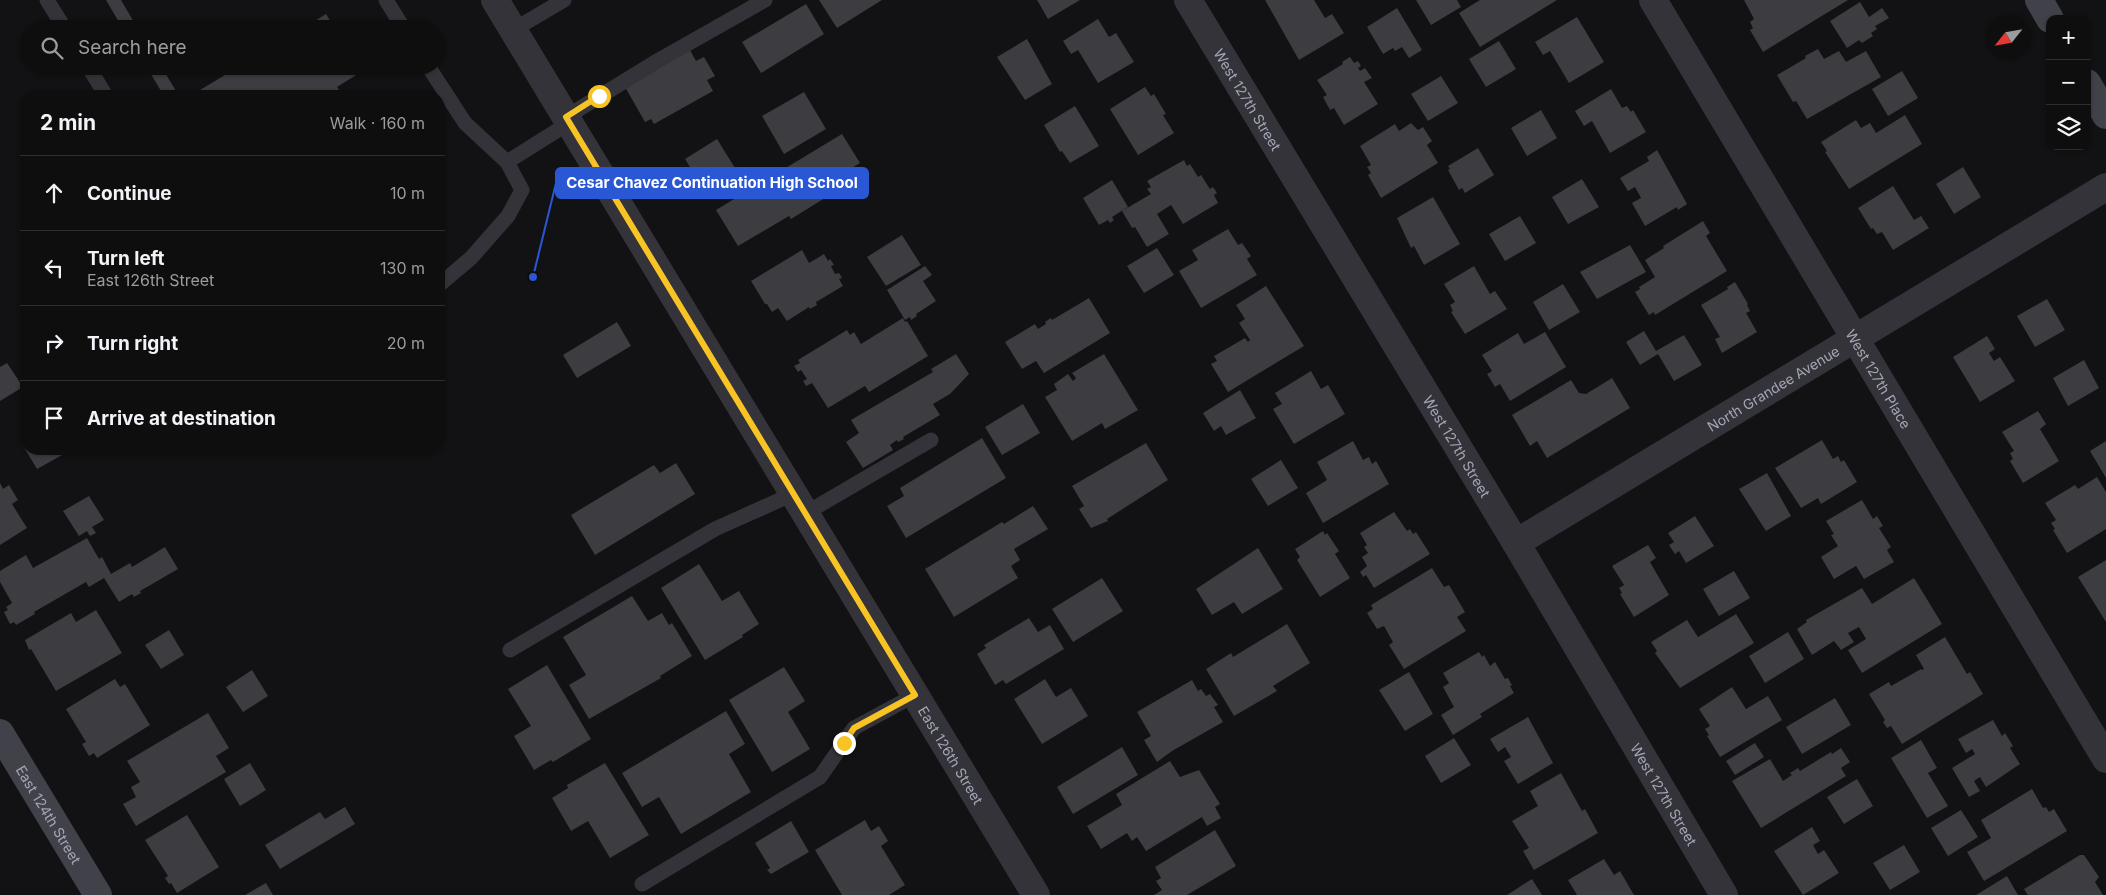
<!DOCTYPE html>
<html lang="en">
<head>
<meta charset="utf-8">
<style>
  body { margin:0; font-family:Inter,sans-serif; background:#171718; color:#f1f3f6 }
  .controls { position:absolute; right:15px; top:15px; display:grid; overflow:hidden; border-radius:10px; box-shadow:0 1px 4px #0004 }
  .controls button { width:45px; height:45px; display:grid; place-items:center; padding:0; border:0; border-bottom:1px solid #2e2e2f; background:#0e0e0f; color:#f1f3f6; font:25px sans-serif }
  .compass { position:absolute; left:1986px; top:15px; width:45px; height:45px; border-radius:50%; background:#0e0e0f; box-shadow:0 1px 4px #0004; rotate:239deg }
  .stop { position:absolute; width:15px; height:15px; margin:-11px; border:4px solid #f8c425; border-radius:50%; background:#fff }
  .stop.end { background:#f8c425; border-color:#fff; box-shadow:0 1px 5px #0008 }
  .list { margin:0; padding:0; list-style:none }
  h2 { display:flex; justify-content:space-between; align-items:center; height:65px; margin:0; padding:0 20px; font-size:21px }
  h2 small { font-size:16px; font-weight:400; color:#9b9c9e }
  .list li { display:grid; grid-template-columns:32px 1fr auto; gap:15px; align-items:center; box-sizing:border-box; height:75px; padding:0 20px; border-top:1px solid #2e2e2f }
  .list b { display:block; font-size:19px; white-space:nowrap }
  .list p { margin:0; font-size:16px; white-space:nowrap; color:#9b9c9e }
  .list em { font-size:16px; font-style:normal; color:#9b9c9e }
  .icon { flex:none; width:28px; height:28px; fill:none; stroke:currentColor; stroke-width:2; stroke-linecap:round; stroke-linejoin:round }
  .map { position:relative; flex:none; width:2106px; height:895px; overflow:hidden }
  .search { position:absolute; background:#0e0e0f; box-shadow:0 1px 4px #0004; left:20px; top:20px; width:425px; height:55px; display:flex; align-items:center; gap:12px; box-sizing:border-box; padding:0 18px; border-radius:28px; color:#9b9c9e; font-size:19px }
  .panel { position:absolute; background:#0e0e0f; box-shadow:0 1px 4px #0004; left:20px; top:90px; width:425px; height:365px; border-radius:20px }
  .map>svg:first-child { display:block }
</style>
</head>
<body>
<div class="map">
<svg width="2106" height="895" viewBox="0 0 2106 895">
  <rect width="100%" height="100%" fill="#121214"/>
  <path fill="#3c3c41" d="M106 0H121L138 29H123Z
    M819 0H882L837 28Z
    M1037 0H1080L1048 19Z
    M1265 0H1314L1325 18 1332 14 1344 33 1299 60Z
    M1416 0H1457L1461 7 1431 25Z
    M1480 0H1557L1480 47 1459 13Z
    M1744 0H1848L1763 52 1750 30 1753 28 1750 22 1754 19Z
    M1860 2 1869 17 1882 8 1889 18 1875 26 1877 29 1871 33 1873 36 1862 43 1859 40 1847 48 1830 21Z
    M806 4 824 34 761 73 742 42Z
    M1397 8 1422 50 1409 58 1402 47 1395 51 1393 48 1383 54 1367 27Z
    M326 14 335 29H302Z
    M1577 17 1604 62 1569 83 1550 51 1543 55 1535 42Z
    M1098 19 1109 37 1116 33 1134 62 1098 83 1078 50 1071 54 1063 41Z
    M1027 39 1052 84 1025 100 997 57Z
    M1499 41 1516 69 1486 87 1469 59Z
    M1818 49 1824 59 1839 51 1846 62 1866 51 1881 77 1807 119 1796 101 1793 102 1777 75 1806 58 1805 56Z
    M690 50 696 61 704 57 715 76 707 80 713 91 654 124 651 119 645 122 625 87Z
    M1350 57 1354 63 1358 61 1361 66 1358 68 1360 71 1365 68 1372 78 1364 82 1378 104 1344 125 1334 108 1330 110 1323 97 1327 95 1317 80 1343 64 1342 62Z
    M146 66H161L179 96H164Z
    M240 66H358L361 72 337 87 343 96H190Z
    M1902 71 1918 98 1888 116 1872 89Z
    M1441 76 1458 103 1428 121 1411 94Z
    M1145 87 1151 96 1154 94 1166 114 1163 115 1174 133 1138 155 1110 109Z
    M1611 89 1622 108 1627 106 1631 112 1633 110 1646 132 1610 153 1592 121 1584 126 1575 111Z
    M804 92 826 129 784 154 762 116Z
    M1075 106 1099 146 1070 163 1062 151 1060 152 1044 125Z
    M1541 110 1557 138 1527 156 1511 128Z
    M1905 115 1922 144 1849 189 1825 152 1827 151 1821 142 1856 120 1861 128 1870 123 1876 133Z
    M1411 123 1418 130 1423 127 1432 141 1427 145 1438 163 1381 198 1368 175 1371 173 1367 167 1371 165 1360 146 1395 124 1399 131Z
    M842 134 860 163 819 187 825 198 791 219 789 216 738 246 716 210Z
    M717 139 740 176 708 196 685 159Z
    M1478 148 1494 175 1465 193 1462 188 1459 190 1448 170 1450 169 1448 166Z
    M1657 150 1687 204 1678 210 1677 207 1645 226 1632 203 1641 198 1635 187 1628 191 1620 178 1649 161 1647 157Z
    M1184 160 1187 166 1190 164 1198 177 1201 175 1210 189 1213 187 1217 193 1214 195 1218 203 1183 224 1171 205 1157 214 1169 234 1147 247 1135 227 1132 228 1122 211 1151 194 1147 189 1151 187 1147 181Z
    M1963 167 1981 197 1954 214 1936 184Z
    M1582 179 1599 207 1568 224 1552 197Z
    M1112 180 1128 207 1112 217 1114 220 1110 223 1108 220 1099 225 1083 198Z
    M1893 186 1914 220 1921 216 1929 228 1893 250 1882 232 1877 234 1873 228 1871 229 1858 208Z
    M1433 197 1460 244 1424 265 1414 246 1411 248 1397 218Z
    M1520 216 1536 243 1505 261 1489 234Z
    M1703 221 1710 233 1706 236 1727 271 1655 315 1654 312 1649 315 1635 292 1640 289 1639 287 1655 277 1645 260 1664 248 1663 246Z
    M1228 229 1238 245 1242 243 1251 256 1247 259 1257 275 1201 308 1179 271 1198 260 1192 250Z
    M902 235 921 265 886 286 867 257Z
    M1630 245 1646 272 1597 299 1580 272Z
    M1157 248 1174 275 1144 293 1127 266Z
    M802 250 809 263 824 254 828 261 830 259 834 265 831 266 835 274 839 273 842 278 839 279 843 286 816 302 817 305 810 309 809 307 787 321 778 308 772 312 767 304H765L751 281Z
    M925 266 932 275 923 281 936 301 916 314 917 316 911 320 910 317 905 320 887 290Z
    M1474 266 1490 294 1495 291 1507 309 1465 334 1451 312 1453 311 1450 305 1455 302 1444 284Z
    M1735 282 1748 304 1747 305 1750 311 1746 313 1757 332 1722 353 1715 339 1720 337 1701 305 1728 289 1727 287Z
    M1563 284 1580 312 1549 330 1533 302Z
    M1266 286 1304 346 1228 392 1211 364 1217 361 1214 356 1245 338 1248 342 1250 340 1239 323 1245 319 1236 305Z
    M1089 298 1110 333 1044 373 1036 361 1022 369 1005 342 1035 324 1038 329 1046 324 1045 322 1051 318 1052 320Z
    M2047 299 2065 330 2035 347 2017 316Z
    M903 318 905 322 907 321 928 356 869 392 865 386 828 408 812 383 806 386 803 381 807 379 801 370 798 372 794 366 800 363 798 360 847 330 850 335 854 332 861 344Z
    M617 322 631 346 577 378 563 355Z
    M1644 331 1656 351 1684 335 1702 365 1674 381 1658 354 1640 365 1626 342Z
    M1545 332 1566 367 1510 401 1500 384 1495 387 1487 374 1492 371 1482 355 1518 333 1524 344Z
    M1987 336 1995 349 1989 353 1994 361 2000 357 2015 381 1980 402 1953 357Z
    M956 354 969 374 950 394 933 404 940 415 903 437 904 439 898 442 897 440 890 445 893 450 863 468 846 442 859 433 851 420 933 372 931 369Z
    M1104 354 1138 410 1105 429 1102 423 1072 441 1045 397 1057 390 1054 384 1068 374 1073 381 1076 378 1072 373Z
    M2084 360 2099 388 2068 406 2053 378Z
    M7 363 23 387 0 401V367Z
    M1311 371 1321 389 1328 385 1345 414 1294 444 1273 409 1282 404 1275 393Z
    M1612 378 1630 408 1547 458 1537 441 1530 446 1512 415 1571 380 1579 393 1586 394Z
    M1240 390 1256 418 1226 435 1221 426 1214 431 1203 413Z
    M1023 404 1040 433 1002 455 985 427Z
    M2038 411 2046 424 2040 429 2059 461 2023 483 2010 461 2013 459 2010 453 2014 451 2002 432Z
    M982 438 1006 478 906 538 887 506 904 496 900 488Z
    M1822 440 1833 459 1838 456 1841 462 1844 460 1857 482 1821 504 1818 498 1801 508 1775 468Z
    M1353 441 1363 460 1369 457 1372 464 1376 461 1389 484 1323 523 1306 493 1327 480 1317 462Z
    M2106 441V478L2090 451Z
    M26 442V449H73L37 469 22 444Z
    M1146 443 1168 480 1107 519 1108 521 1091 528 1079 509 1084 506 1072 486Z
    M1281 460 1298 488 1268 506 1251 479Z
    M676 463 695 494 595 555 571 515 654 465 660 473Z
    M1767 473 1791 516 1766 531 1739 489Z
    M2097 477 2106 492V529L2067 553 2053 530 2055 529 2051 523 2056 520 2045 503 2075 485 2078 489Z
    M0 483 3 489 9 485 18 500 12 504 27 528 0 545Z
    M89 496 104 520 92 527 96 533 90 536 87 531 79 536 63 511Z
    M1862 500 1873 519 1877 516 1883 526 1879 528 1891 547 1887 550 1894 562 1864 579 1856 566 1834 579 1821 557 1838 546 1831 535 1834 534 1826 521Z
    M1033 506 1048 529 1014 549 1020 560 1011 566 1018 578 954 617 925 569 1002 522 1004 524Z
    M1394 512 1407 531 1410 529 1413 534 1416 532 1430 554 1374 588 1366 575 1363 577 1360 572 1367 566 1362 557 1368 553 1364 547 1367 545 1360 533Z
    M1695 516 1714 546 1686 563 1679 551 1675 554 1669 545 1674 542 1668 533Z
    M1323 531 1325 535 1327 533 1339 551 1335 554 1350 578 1320 597 1297 560 1300 557 1295 549Z
    M87 538 99 559 102 557 111 574 130 563 132 567 165 547 178 569 140 591 141 593 134 597 132 594 119 602 104 578 89 587 86 582 34 612 35 614 16 625 14 622 10 624 4 612 8 610 6 607 12 603 0 582V571L26 555 33 568Z
    M1648 545 1656 558 1650 562 1669 595 1634 617 1620 594 1622 593 1619 588 1624 585 1612 566Z
    M1258 548 1283 589 1242 614 1234 602 1212 615 1196 589Z
    M2106 560V622L2078 577Z
    M699 564 722 601 739 591 759 624 742 635 743 637 705 660 661 588Z
    M1432 568 1444 587 1449 585 1465 612 1457 617 1466 631 1404 669 1389 645 1393 642 1384 626 1377 629 1367 613 1373 609 1371 605Z
    M1734 571 1750 598 1719 616 1703 589Z
    M1102 578 1123 611 1073 642 1052 609Z
    M1914 578 1942 624 1862 673 1848 650 1866 639 1859 627 1848 633 1854 642 1841 650 1834 641 1812 655 1797 629 1807 622 1806 620 1862 588 1872 604Z
    M632 596 648 621 662 613 669 625 672 623 692 656 660 676 661 678 589 719 569 685 586 675 563 637Z
    M96 610 122 653 56 691 31 649 29 650 25 640 71 613 76 622Z
    M1736 614 1754 643 1680 688 1655 653 1657 651 1651 642 1687 620 1698 637Z
    M1029 618 1038 632 1050 625 1064 649 1006 684 1003 680 995 685 977 654 986 648 984 645Z
    M1287 624 1310 663 1273 686 1277 691 1234 716 1206 669 1231 653 1233 657Z
    M169 630 184 655 161 669 145 645Z
    M1788 632 1804 659 1765 683 1749 656Z
    M1945 637 1967 674 1970 672 1983 694 1902 744 1891 726 1887 728 1883 722 1885 720 1869 694 1889 682 1891 686 1921 669 1922 670 1924 669 1916 655Z
    M1479 652 1482 657 1484 655 1490 666 1495 662 1505 679 1508 678 1512 685 1510 686 1514 693 1480 714 1482 717 1453 735 1441 715 1454 707 1443 687 1449 683 1443 673Z
    M547 665 591 739 553 762 551 760 534 770 514 736 531 726 508 689Z
    M784 667 805 701 788 712 810 749 772 772 729 700Z
    M252 670 268 696 243 712 226 687Z
    M1409 672 1433 714 1405 731 1379 690Z
    M115 679 120 687 125 684 150 725 97 758 94 753 89 756 82 744 86 742 66 709Z
    M1045 679 1056 697 1071 688 1088 716 1042 744 1014 699Z
    M1192 680 1198 691 1201 689 1206 696 1210 694 1218 705 1214 707 1223 722 1172 751 1157 762 1144 740 1151 736 1137 712Z
    M1732 687 1746 709 1768 696 1782 720 1720 757 1707 736 1709 735 1705 729 1710 726 1699 709Z
    M1835 698 1851 725 1802 754 1786 727Z
    M726 711 745 744 729 754 751 792 681 834 659 797 642 807 622 773Z
    M208 713 229 748 216 756 226 772 136 826 123 804 136 797 131 787 140 782 127 761Z
    M1528 717 1553 763 1518 784 1504 761 1511 757 1505 747 1498 752 1490 739Z
    M1993 720 2002 736 2005 733 2013 746 2010 748 2020 764 1986 787 1980 777 1974 781 1980 791 1969 797 1952 768 1975 754 1972 749 1966 753 1958 739Z
    M1454 738 1471 765 1441 783 1425 756Z
    M1921 740 1937 768 1928 773 1948 806 1927 818 1891 758Z
    M1755 743 1764 757 1735 775 1726 761Z
    M1122 747 1138 775 1073 814 1057 787Z
    M1841 748 1850 762 1841 768 1846 776 1761 828 1732 781 1770 759 1783 781 1792 775 1790 773 1798 768 1800 771 1831 752 1832 754Z
    M1170 761 1180 777 1199 770 1220 804 1215 807 1221 818 1207 826 1202 817 1146 851 1137 837 1132 841 1127 833 1101 849 1087 826 1122 805 1116 794Z
    M250 763 266 790 240 806 224 779Z
    M605 763 649 835 610 858 588 821 571 831 552 798 568 788 567 785Z
    M1561 773 1582 811 1585 809 1598 833 1534 870 1523 851 1529 848 1512 821 1538 806 1530 791Z
    M1857 779 1873 806 1844 824 1827 797Z
    M2032 789 2043 808 2046 807 2049 812 2054 809 2067 831 1984 881 1967 852 1991 838 1981 820Z
    M345 807 355 824 280 869 265 845 320 812 325 819Z
    M1961 810 1978 837 1948 856 1931 828Z
    M187 815 219 867 177 893 171 883 169 884 165 878 168 876 145 840Z
    M865 820 871 831 879 826 888 841 881 846 905 885 889 895H842L815 850Z
    M791 821 809 852 771 874 767 870 770 868 755 843Z
    M1812 827 1820 841 1813 845 1818 854 1824 850 1839 873 1803 895 1774 851Z
    M1215 830 1236 866 1187 895H1154L1162 890 1156 881 1161 878 1155 867Z
    M1904 845 1920 872 1890 890 1873 863Z
    M2080 855H2084L2099 877 2095 882 2103 895H2028L2024 889Z
    M1604 859 1614 875 1620 871 1634 895H1577L1568 880Z
    M2007 876 2018 895H1976Z
    M1532 879 1542 895H1507Z
    M266 883 273 895H245Z"/>
  <g fill="none" stroke-linecap="round" stroke-linejoin="round">
    <path stroke="#333339" stroke-width="15" d="M47 0 65 29
      M386 0 404 29
      M513 30 564 0
      M88 66 106 96
      M428 66 465 123 507 162 522 190 508 216 471 258 439 285
      M566 117 659 60 765 0
      M507 162 569 123
      M806 513 931 440
      M510 650 715 529 793 494
      M642 884 820 777 854 728 915 695"/>
    <g stroke="#333339" stroke-width="28">
      <path id="s1" d="M495 0 1036 895"/>
      <path id="s2" d="M1188 0 1516 543 1724 895"/>
      <path id="s3" d="M1653 0 2106 759"/>
      <path id="s4" d="M1516 543 2106 187"/>
    </g>
    <g stroke="#414249" stroke-width="28">
      <path d="M2039 0 2050 19"/>
      <path d="M2087 83 2106 115"/>
      <path id="s5" d="M0 733 98 895"/>
    </g>
  </g>
  <g fill="none" stroke-linecap="round" stroke-linejoin="round">
    <path stroke="#f8c425" stroke-width="6" d="M599 96 566 117 915 695 854 728 844 743"/>
  </g>
  <g text-anchor="middle" dominant-baseline="central" stroke-width="5" stroke-linejoin="round" paint-order="stroke">
    <g font-size="14" fill="#a3a7b5" stroke="#0d0d0f">
      <text stroke="none"><textPath href="#s2" startOffset="116">West 127th Street</textPath></text>
      <text stroke="none"><textPath href="#s3" startOffset="441">West 127th Place</textPath></text>
      <text stroke="none"><textPath href="#s4" startOffset="300">North Grandee Avenue</textPath></text>
      <text stroke="none"><textPath href="#s2" startOffset="521">West 127th Street</textPath></text>
      <text stroke="none"><textPath href="#s1" startOffset="882">East 126th Street</textPath></text>
      <text stroke="none"><textPath href="#s2" startOffset="926">West 127th Street</textPath></text>
      <text stroke="none"><textPath href="#s5" startOffset="95">East 124th Street</textPath></text>
    </g>
  </g>
  <path fill="none" stroke="#2a57d4" stroke-width="2" d="M533 277L556 183"/>
  <circle fill="#2a57d4" stroke="#0d0d0f" stroke-width="2" cx="533" cy="277" r="5"/>
  <rect fill="#2a57d4" stroke="#2a57d4" stroke-width="2" x="556" y="168" width="312" height="30" rx="5"/>
  <g font-size="15" text-anchor="middle" font-weight="bold" fill="#fff">
    <text x="712" y="188">Cesar Chavez Continuation High School</text>
  </g>
</svg>
<div class="controls">
<button>+</button>
<button>−</button>
<button><svg class="icon" aria-label="layers" viewBox="0 0 24 24"><path d="M12 4l9 5-9 5-9-5zM3 14l9 5 9-5"/></svg></button>
</div>
<svg class="compass" viewBox="-18 -18 36 36"><path d="M0-13l5 13h-10z" fill="#e53935"/><path d="M0 13l5-13h-10z" fill="#9b9c9e"/></svg>
<div class="stop" style="left:599px;top:96px"></div>
<div class="stop end" style="left:844px;top:743px"></div>
<div class="search"><svg class="icon" aria-label="search" viewBox="0 0 24 24"><circle cx="10" cy="10" r="6"/><path d="M15 15l6 6"/></svg>Search here</div>
<section class="panel">
<h2>2 min<small>Walk · 160 m</small></h2>
<ul class="list">
<li><svg class="icon" aria-label="ahead" viewBox="0 0 24 24"><path d="M12 20V5M6 11l6-6 6 6"/></svg><div><b>Continue</b></div><em>10 m</em></li>
<li><svg class="icon" aria-label="left" viewBox="0 0 24 24"><path d="M17 20v-9H6M10 6l-5 5 5 5"/></svg><div><b>Turn left</b><p>East 126th Street</p></div><em>130 m</em></li>
<li><svg class="icon" aria-label="right" viewBox="0 0 24 24"><path d="M7 20v-9h11M14 6l5 5-5 5"/></svg><div><b>Turn right</b></div><em>20 m</em></li>
<li><svg class="icon" aria-label="arrive" viewBox="0 0 24 24"><path d="M6 21V4h12l-3 4 3 4H6"/></svg><div><b>Arrive at destination</b></div></li>
</ul>
</section>
</div>
</body>
</html>
